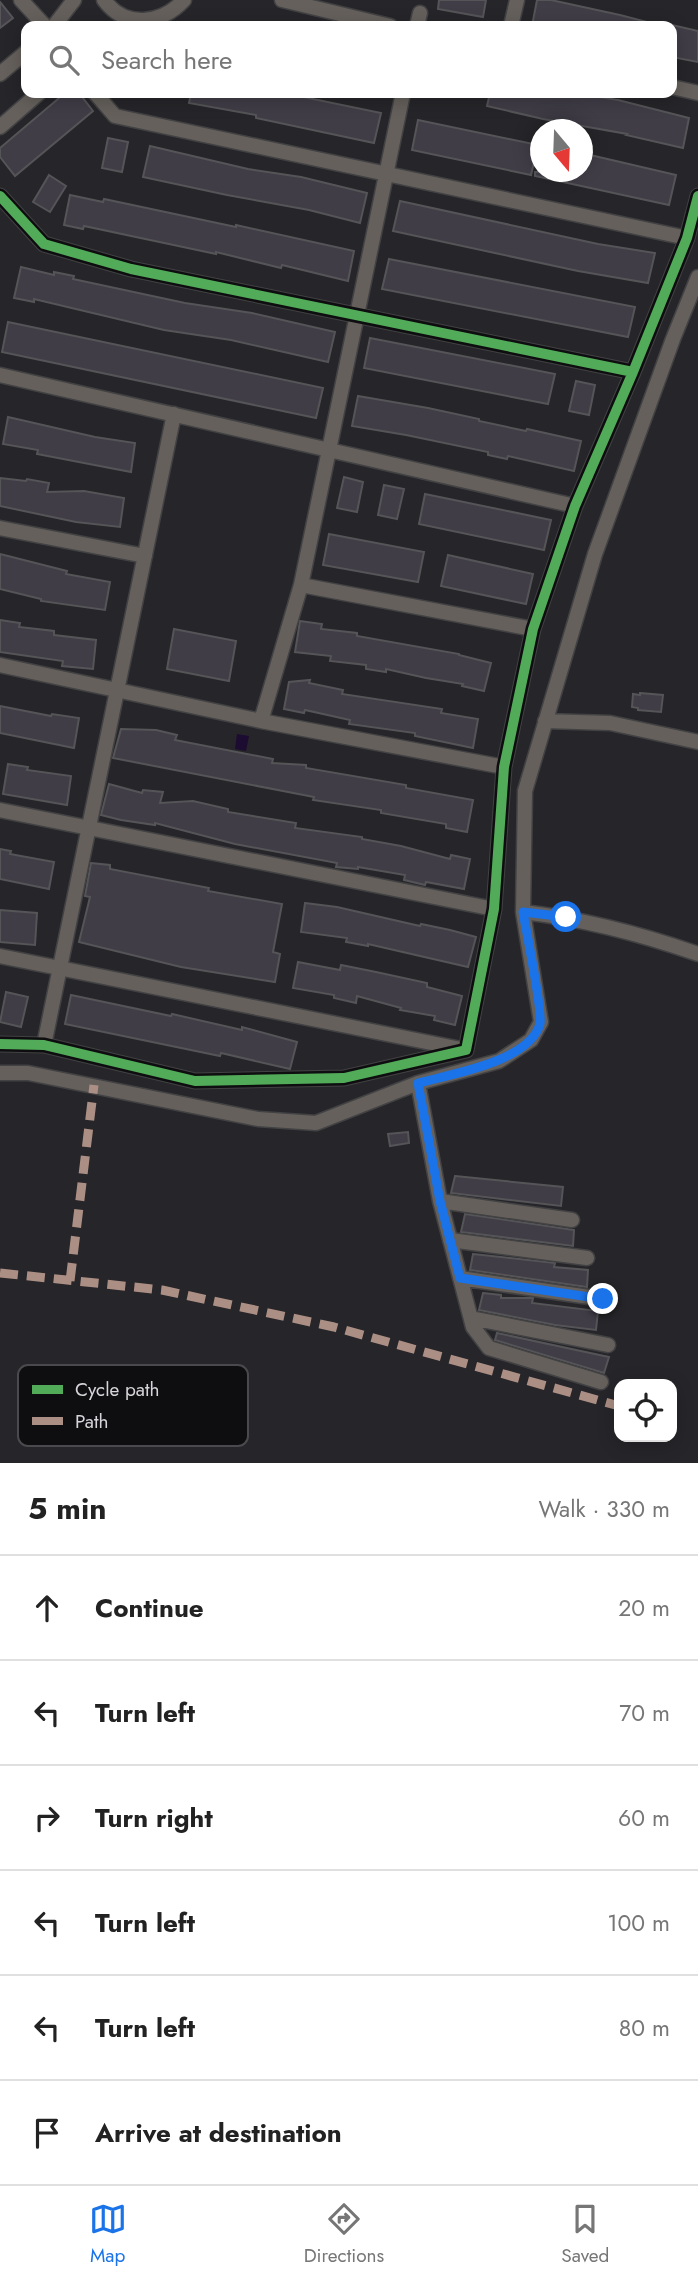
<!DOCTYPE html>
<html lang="en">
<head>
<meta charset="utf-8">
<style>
  body { margin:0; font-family:Jost,sans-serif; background:#f6f6f6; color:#222 }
  .controls { position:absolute; right:21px; bottom:21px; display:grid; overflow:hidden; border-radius:14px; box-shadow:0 4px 18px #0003 }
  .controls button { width:63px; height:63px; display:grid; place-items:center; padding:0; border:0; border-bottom:2px solid #e0e0e0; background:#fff; color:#222; font:35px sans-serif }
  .compass { position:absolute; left:530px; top:119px; width:63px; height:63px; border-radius:50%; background:#fff; box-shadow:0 4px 18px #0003; rotate:161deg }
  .stop { position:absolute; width:21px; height:21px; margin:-16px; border:5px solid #1a73e8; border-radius:50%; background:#fff }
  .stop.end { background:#1a73e8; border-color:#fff; box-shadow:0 2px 7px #0008 }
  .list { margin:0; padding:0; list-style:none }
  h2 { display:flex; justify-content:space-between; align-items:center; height:91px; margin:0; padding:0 28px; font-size:30px }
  h2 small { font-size:23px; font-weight:400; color:#767676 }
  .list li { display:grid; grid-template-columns:46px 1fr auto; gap:21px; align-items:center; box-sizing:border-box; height:105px; padding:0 28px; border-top:2px solid #e0e0e0 }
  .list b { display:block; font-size:26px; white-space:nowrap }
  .list em { font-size:23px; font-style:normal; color:#767676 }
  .icon { flex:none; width:38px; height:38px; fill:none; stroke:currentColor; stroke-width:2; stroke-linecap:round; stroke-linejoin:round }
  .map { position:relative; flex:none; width:698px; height:1463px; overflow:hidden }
  .search { position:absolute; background:#fff; box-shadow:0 4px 18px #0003; left:21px; right:21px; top:21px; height:77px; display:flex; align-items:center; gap:18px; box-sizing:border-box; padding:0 24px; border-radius:14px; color:#767676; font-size:26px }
  .sheet { height:721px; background:#fff }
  nav { display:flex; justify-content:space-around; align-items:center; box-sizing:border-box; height:98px; border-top:2px solid #e0e0e0; background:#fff; font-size:19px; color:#767676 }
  nav a { display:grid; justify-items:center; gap:4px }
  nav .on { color:#1a73e8 }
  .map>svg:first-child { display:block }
</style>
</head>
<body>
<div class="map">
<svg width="698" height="1463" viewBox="0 0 698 1463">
  <rect width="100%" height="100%" fill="#262529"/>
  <path fill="#1d0c31" d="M237 734 249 736 246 751 235 749Z"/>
  <path fill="#403d47" stroke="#555457" stroke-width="2" d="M439 0H486L483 17 438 9Z
    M537 0H551L620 15 647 22V26H532Z
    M0 2 13 18 0 28Z
    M672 25 698 31V62L672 57Z
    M65 93H79L93 111 15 176 0 157V148Z
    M191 93H284L381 113 374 143 256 118V115L189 103Z
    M490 93H574L618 100 689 118 683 148 626 135 627 134 543 119 487 106Z
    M418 120 538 145 531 175 412 150Z
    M108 138 128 142 122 172 102 168Z
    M150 146 248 169 301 177 367 193 360 223 309 210 227 195 143 177Z
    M586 154 676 175 669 205 535 176V172H583Z
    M49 175 66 186 50 212 33 202Z
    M70 195 103 202 104 199 236 227V225L354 251 348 281 282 265 281 268 216 252V254L84 226 83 229 64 225Z
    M400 201 598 244 655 253 648 283 578 271 393 231Z
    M389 259 635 307 628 337 382 289Z
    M21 267 54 275V272L74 276 73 279 185 303 252 313 335 332 328 362 231 340 164 330 34 299V302L14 298Z
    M8 322 323 388 316 418 2 352Z
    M370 338 555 374 548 404 364 368Z
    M576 381 595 385 589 415 569 411Z
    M358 396 428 408 479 419V421L526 431 527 429 581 441 574 471 508 456 507 459 488 455V452L406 435 352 426Z
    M8 417 95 437 135 443 131 472 37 454 38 450 3 444Z
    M344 477 363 482 357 512 337 508Z
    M0 478 26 481 27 479 49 483 47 492 84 491 124 498 120 527 76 522 0 506Z
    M384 485 404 489 397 519 378 515Z
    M425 494 551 520 544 550 419 524Z
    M329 534 424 552 418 582 323 565Z
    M0 554 67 571 66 574 110 582 105 610 41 601V599L0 589Z
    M448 555 533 574 526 604 441 586Z
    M0 620 20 623 19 627 54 631V635L96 640 93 669 62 666 63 661 0 652Z
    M300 621 322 624 321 629 357 633V636L459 654V655L491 663 484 691 462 686 463 684 426 678 386 669V672L366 669V665L330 661 331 656 295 652Z
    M174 629 236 641 229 681 167 669Z
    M310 680 309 683 343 690 342 694 442 709 441 713 478 719 473 748 415 736V733L349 724 350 720 305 710 304 713 284 709 289 682Z
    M640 693 663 695 661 712 638 710V708L632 707 633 694 640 695Z
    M0 706 51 716 52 714 79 718 74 748 0 733Z
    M121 729 156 730 177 735 175 740 273 759 272 763 306 765V768L406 785V788L473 800 467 832 446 828V824L381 813V810L313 800 314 797 113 758Z
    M8 764 28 767 27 770 71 776 67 805 3 794Z
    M109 784 142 793 143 790 163 792 160 803 193 801 228 809V812L296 823 295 828 362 837V839L401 846 450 859 451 855 470 859 464 889 426 882 425 885 404 880 405 875 358 867V869L336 867 337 863 235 844 155 823V825L121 820 101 815Z
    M0 849 11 851 10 854 54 862 49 889 0 879Z
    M91 863 110 865V869L209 888 208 891 282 904 273 952 280 954 275 982 181 967 79 942 90 897 85 896Z
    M305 903 337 907 420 926 421 924 450 930 476 937 468 967 368 944V946L346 942 347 938 301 932Z
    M0 910 37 913 35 945 0 942Z
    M298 962 340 970 341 965 376 972 427 983V987L462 996 455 1025 434 1020 435 1016 400 1010 401 1008 357 996 356 1003 334 998V995L293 988Z
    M6 992 28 997 21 1027 0 1022Z
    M71 995 171 1016 172 1014 242 1030V1027L297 1042 290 1069 221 1053 220 1056 65 1024Z
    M408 1132 409 1143 390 1146 388 1134Z
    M455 1176 563 1187 561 1206 451 1193Z
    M465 1214 574 1230 573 1246 461 1232Z
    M473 1254 555 1263 554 1267 588 1270 587 1287 470 1270Z
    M483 1293 501 1295V1298H533L532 1303 598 1311 596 1330 555 1325 479 1310Z
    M497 1333 609 1357 604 1373 495 1340Z"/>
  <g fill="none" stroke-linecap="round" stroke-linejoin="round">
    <g stroke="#424244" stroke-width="17">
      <path id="street" d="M21 0 45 26
        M104 0C125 29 162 24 184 0
        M282 0 390 26
        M54 26 74 0
        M417 26 420 13
        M511 26 517 0
        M0 74 26 52
        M672 87 698 93
        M95 93 115 116 687 238
        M0 127 39 93
        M0 196 44 244 131 269 633 372
        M0 375 575 506
        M0 528 145 556
        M301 585 533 629
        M0 665 261 721 504 767
        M261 721 301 585 403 93
        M545 721 610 723 698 742
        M0 810 494 909
        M523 912C583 919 641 934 698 954
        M0 956 461 1049
        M0 1044 44 1045 195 1081 344 1078 466 1050 494 909 504 767 533 629 575 506 633 372 687 238 698 196
        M44 1045 174 414
        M0 1073H28L258 1119 316 1123 418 1083 499 1061 531 1040 541 1022 523 912 525 791 595 554 673 339 698 277
        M418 1083 440 1201 473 1327 489 1348 601 1382
        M440 1201 572 1220
        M450 1240 587 1258
        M460 1278 603 1299
        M471 1318 608 1345"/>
    </g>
    <use href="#street" stroke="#65605b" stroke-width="14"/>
    <path stroke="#ac8f84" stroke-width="9" stroke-dasharray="18 9" stroke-linecap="butt" d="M0 1273 162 1290 334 1327 619 1406
      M70 1281 94 1085"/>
    <g stroke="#0e0d10" stroke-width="15">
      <path id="cycleway" d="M0 196 44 244 131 269 633 372
        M0 1044 44 1045 195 1081 344 1078 466 1050 494 909 504 767 533 629 575 506 633 372 687 238 698 196"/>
    </g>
    <use href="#cycleway" stroke="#51ab58" stroke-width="10"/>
  </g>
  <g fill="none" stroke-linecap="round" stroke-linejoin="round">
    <path stroke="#1a73e8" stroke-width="9" d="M566 917 523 912C526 930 543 1012 540 1024 529 1062 451 1074 418 1083L440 1201 460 1278 603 1299"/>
  </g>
  <rect x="18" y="1365" width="230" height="81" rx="10" fill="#0e0d10" stroke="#4a494d" stroke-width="2"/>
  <rect x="32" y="1385" width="31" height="9" fill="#51ab58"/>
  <rect x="32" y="1417" width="31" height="8" fill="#ac8f84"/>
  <g font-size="19" fill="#d7d5da">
    <text x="75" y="1396">Cycle path</text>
    <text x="75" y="1428">Path</text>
  </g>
</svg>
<div class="controls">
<button><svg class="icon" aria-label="locate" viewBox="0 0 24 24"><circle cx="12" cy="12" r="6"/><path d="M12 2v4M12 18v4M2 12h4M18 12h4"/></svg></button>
</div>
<svg class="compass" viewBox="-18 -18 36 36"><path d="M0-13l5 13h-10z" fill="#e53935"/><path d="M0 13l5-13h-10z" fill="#767676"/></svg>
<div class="stop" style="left:566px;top:917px"></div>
<div class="stop end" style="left:603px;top:1299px"></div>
<div class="search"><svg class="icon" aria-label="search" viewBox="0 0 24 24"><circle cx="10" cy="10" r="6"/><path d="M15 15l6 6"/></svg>Search here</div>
</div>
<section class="sheet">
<h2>5 min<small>Walk · 330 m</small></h2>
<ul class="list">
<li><svg class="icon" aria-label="ahead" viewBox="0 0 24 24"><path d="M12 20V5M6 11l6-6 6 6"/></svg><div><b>Continue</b></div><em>20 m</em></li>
<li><svg class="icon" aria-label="left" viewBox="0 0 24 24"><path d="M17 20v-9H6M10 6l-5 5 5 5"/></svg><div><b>Turn left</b></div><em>70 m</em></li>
<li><svg class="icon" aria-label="right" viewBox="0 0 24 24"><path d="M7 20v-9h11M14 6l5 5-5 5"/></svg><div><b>Turn right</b></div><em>60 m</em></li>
<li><svg class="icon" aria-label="left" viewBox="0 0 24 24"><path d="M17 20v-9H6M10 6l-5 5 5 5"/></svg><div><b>Turn left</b></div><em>100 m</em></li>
<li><svg class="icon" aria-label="left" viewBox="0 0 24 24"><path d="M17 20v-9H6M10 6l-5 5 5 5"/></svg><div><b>Turn left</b></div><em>80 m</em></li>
<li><svg class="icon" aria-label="arrive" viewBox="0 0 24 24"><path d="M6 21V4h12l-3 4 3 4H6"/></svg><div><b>Arrive at destination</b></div></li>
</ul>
</section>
<nav>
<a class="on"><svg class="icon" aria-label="map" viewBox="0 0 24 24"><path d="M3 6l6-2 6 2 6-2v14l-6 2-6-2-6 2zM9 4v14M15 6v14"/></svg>Map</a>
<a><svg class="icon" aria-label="directions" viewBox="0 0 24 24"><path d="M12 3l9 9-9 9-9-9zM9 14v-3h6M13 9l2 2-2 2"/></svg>Directions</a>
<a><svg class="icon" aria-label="saved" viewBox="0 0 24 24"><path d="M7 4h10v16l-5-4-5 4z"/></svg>Saved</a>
</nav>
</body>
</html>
